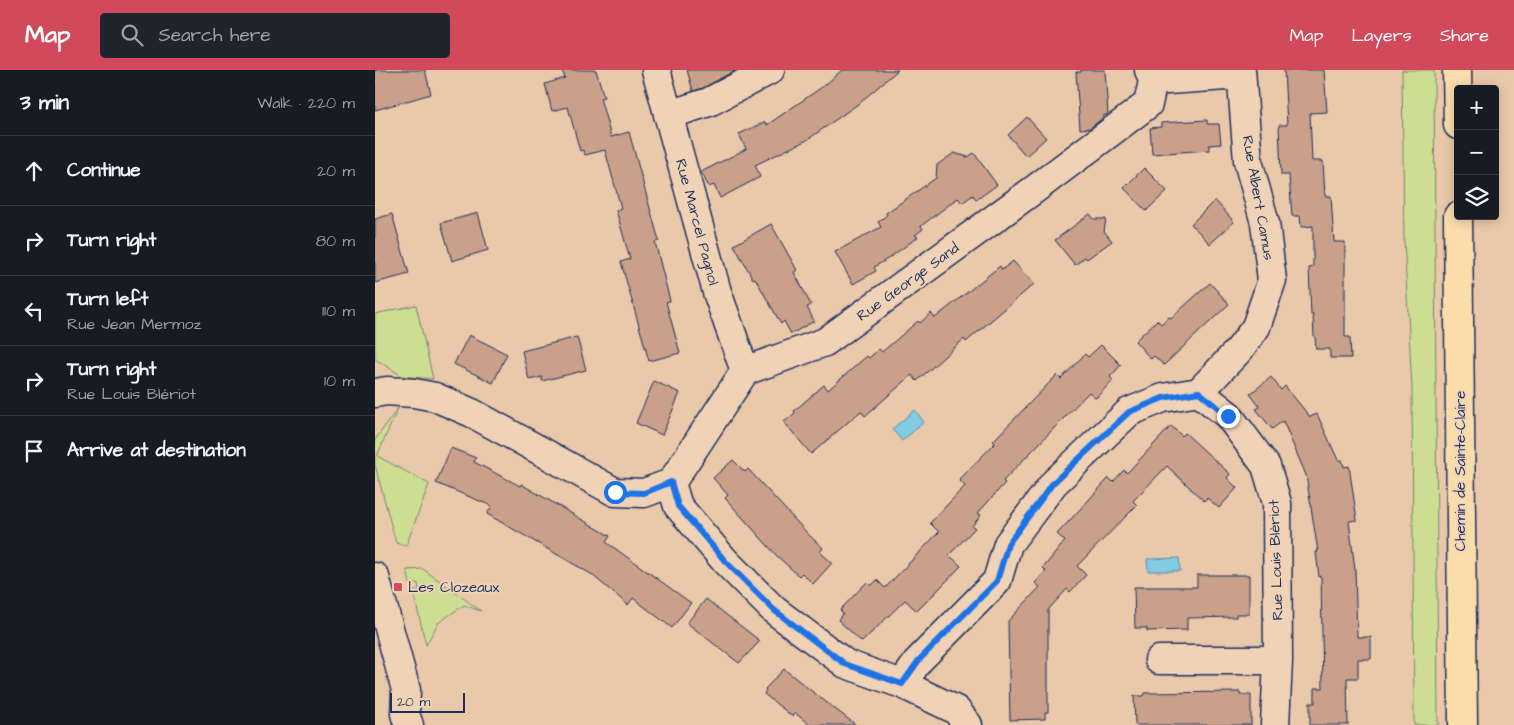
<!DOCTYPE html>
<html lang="en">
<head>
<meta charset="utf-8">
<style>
  body { margin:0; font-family:"Architects Daughter",sans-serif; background:#20242c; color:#f1f3f6 }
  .controls { position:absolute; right:15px; top:15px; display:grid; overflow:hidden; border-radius:5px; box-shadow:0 2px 12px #0003 }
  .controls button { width:45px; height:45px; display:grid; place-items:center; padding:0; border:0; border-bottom:1px solid #363941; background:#171b24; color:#f1f3f6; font:25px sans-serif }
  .scale { position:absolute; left:15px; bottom:12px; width:75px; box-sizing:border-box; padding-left:5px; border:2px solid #1b2f5e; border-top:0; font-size:14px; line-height:18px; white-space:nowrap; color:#1b2f5e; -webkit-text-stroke:4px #f0d3b6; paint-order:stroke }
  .stop { position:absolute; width:15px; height:15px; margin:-11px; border:4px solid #1a73e8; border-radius:50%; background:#fff }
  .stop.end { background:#1a73e8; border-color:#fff; box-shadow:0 1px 5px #0008 }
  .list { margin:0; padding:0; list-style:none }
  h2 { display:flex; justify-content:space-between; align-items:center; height:65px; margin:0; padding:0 20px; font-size:21px }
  h2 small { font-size:16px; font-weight:400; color:#9ea1a6 }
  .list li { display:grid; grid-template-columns:32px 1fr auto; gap:15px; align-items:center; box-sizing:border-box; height:70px; padding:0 20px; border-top:1px solid #363941 }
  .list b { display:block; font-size:19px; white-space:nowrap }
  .list p { margin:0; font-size:16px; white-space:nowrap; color:#9ea1a6 }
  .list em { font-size:16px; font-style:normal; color:#9ea1a6 }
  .icon { flex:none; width:28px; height:28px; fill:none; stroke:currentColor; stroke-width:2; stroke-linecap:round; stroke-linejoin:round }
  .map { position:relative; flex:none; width:1139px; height:655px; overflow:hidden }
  header { display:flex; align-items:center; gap:30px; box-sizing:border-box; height:70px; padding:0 25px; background:#d1495b; color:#fff }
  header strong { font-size:24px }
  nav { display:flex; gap:28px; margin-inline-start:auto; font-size:18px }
  .search { width:350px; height:45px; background:#20242c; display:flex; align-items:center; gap:12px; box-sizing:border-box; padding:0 18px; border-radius:5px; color:#9ea1a6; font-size:19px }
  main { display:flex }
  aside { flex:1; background:#171b24 }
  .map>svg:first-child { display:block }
</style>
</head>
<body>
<header>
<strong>Map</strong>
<div class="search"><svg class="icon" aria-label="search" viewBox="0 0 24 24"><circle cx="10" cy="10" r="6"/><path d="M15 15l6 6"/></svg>Search here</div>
<nav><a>Map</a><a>Layers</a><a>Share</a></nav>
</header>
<main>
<aside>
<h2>3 min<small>Walk · 220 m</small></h2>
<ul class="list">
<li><svg class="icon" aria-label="ahead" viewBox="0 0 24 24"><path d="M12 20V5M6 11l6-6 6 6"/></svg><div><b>Continue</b></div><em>20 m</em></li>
<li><svg class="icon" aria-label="right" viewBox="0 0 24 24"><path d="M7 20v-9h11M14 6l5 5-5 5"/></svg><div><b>Turn right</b></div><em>80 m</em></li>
<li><svg class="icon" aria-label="left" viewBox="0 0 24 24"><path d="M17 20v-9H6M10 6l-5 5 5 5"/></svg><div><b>Turn left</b><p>Rue Jean Mermoz</p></div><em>110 m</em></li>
<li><svg class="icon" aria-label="right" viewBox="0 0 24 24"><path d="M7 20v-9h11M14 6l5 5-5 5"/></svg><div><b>Turn right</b><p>Rue Louis Blériot</p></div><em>10 m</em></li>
<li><svg class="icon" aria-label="arrive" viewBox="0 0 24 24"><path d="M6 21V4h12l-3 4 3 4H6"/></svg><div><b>Arrive at destination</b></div></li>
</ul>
</aside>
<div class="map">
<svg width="1139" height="655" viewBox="0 0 1139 655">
  <rect width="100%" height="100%" fill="#eac8aa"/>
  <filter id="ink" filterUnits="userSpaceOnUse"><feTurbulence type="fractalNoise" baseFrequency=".02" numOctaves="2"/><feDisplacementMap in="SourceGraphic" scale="10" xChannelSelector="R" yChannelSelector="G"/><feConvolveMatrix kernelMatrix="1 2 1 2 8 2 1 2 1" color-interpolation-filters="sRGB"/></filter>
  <g filter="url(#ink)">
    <path fill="#cddd91" stroke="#748678" d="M1027 0H1059L1063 655H1039L1037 319 1029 169Z
      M41 235 58 309 27 306 0 289V244Z
      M23 338 2 386 54 414 31 476 21 473 0 395V370Z
      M48 499 106 541 89 535 63 553 51 575 38 521 44 520 43 513 35 514 32 500Z"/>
    <path fill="#82cbe3" stroke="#598dae" d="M540 340 549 352 527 371 517 359Z
      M804 488 805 501H773L772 489Z"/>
    <path fill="#caa08a" stroke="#1b2f5e" d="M0 0H50L56 24 0 40Z
      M187 0H221L229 27 225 28 236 67 254 62 284 171 280 172 295 231 291 232 305 283 274 291 246 192 255 189 241 140 246 138 230 80 210 85 208 80 205 81 193 37 177 41 170 14 190 8Z
      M312 0H361L328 18 318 21Z
      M467 0H523L483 34 432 70 380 95 385 107 345 128 339 115 334 117 326 102 371 79 364 64 390 52 392 55 450 15Z
      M706 0H730L733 44 728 46V48L715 58 705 59 701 2H706Z
      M909 0H949L952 42 935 43 937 91H948L950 126H956L959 172H970V267H975L976 288H955V279H941L940 267H939L938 245H936L934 198 938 197V156L926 157 925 146H917L914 105H906L904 55H912Z
      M652 47 671 68 651 86 633 65Z
      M832 50V54H844L846 74 834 75V80L777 84 775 58 786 57V53Z
      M579 83 593 87 599 83 622 115 601 130 598 125 587 133 583 128 546 156 548 159 540 165 543 167 514 188 499 197 501 201 478 214 460 182 506 157 503 152 512 145 511 143 561 108 562 95Z
      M769 98 792 121 771 141 749 118Z
      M840 130 859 152 835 174 816 154Z
      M103 143 113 180 77 191 66 153Z
      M17 144 34 204 0 213V149Z
      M715 144 719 149H731L729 161 737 171 712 189 710 187 700 195 680 170Z
      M396 154 422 200 419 202 436 235 432 237 439 251 416 264 409 251 406 254 380 208 378 209 359 175Z
      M638 191 659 214 591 272 589 269 542 311 537 305 490 346 486 341 436 384 409 352 420 343 419 341 449 315 453 320 492 286 494 288 504 279 507 282 543 251 545 253 556 243 560 248 625 196 627 200Z
      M835 213 854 234 789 295 779 286 776 289 760 271 782 250 786 254 794 247 796 248Z
      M94 265 132 284 118 313 79 294Z
      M202 267 211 300 167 311V307L154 310 147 281Z
      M726 275 746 295 735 307 738 310 721 328 714 322 628 411 630 413 603 443 606 445 597 456 600 458 574 485 586 496 562 521 542 541 530 530 487 572 463 550 468 543 465 540 492 512 496 516 502 510 510 518 564 462 555 453 590 416 584 410 620 373 618 371 682 305 686 309 710 284 713 287Z
      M896 307 906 320 910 316 935 347 942 344 963 390H967L969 397 974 396 982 450 974 451 980 500 982 567H996V589H983V608H972L973 655H935V633H940V618H948L946 507H944L941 482H943L931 405 908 351 897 359 881 339 885 337 875 324Z
      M279 311 305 323 287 365 261 353Z
      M796 356 807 366 810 363 855 404 852 408 862 418 844 438 832 428 829 431 792 396 758 431 762 435 702 496 711 505 695 522 692 519 673 540V642H670V649L635 650 633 551 665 517 660 513 671 501 668 498 690 471 682 464 734 408 738 412 749 400 752 403Z
      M76 378 101 388 99 392 145 416 146 414 235 466 231 472 316 533 297 558 258 528 253 535 216 504 112 444 117 436 61 413Z
      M358 390 370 402 373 399 434 465 448 478 445 482 457 493 438 514 427 503 424 506 402 486 350 428 353 425 338 408Z
      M822 505H874V544H861V547L812 548V560L772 561V558H760L759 517H822Z
      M331 529 385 571 364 593 312 553Z
      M409 599 434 619 481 655H435L420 643 417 646 389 624 391 620 390 619Z
      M865 622V625H876V655H760L759 626H769L770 623Z"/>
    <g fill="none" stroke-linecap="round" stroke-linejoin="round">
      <g stroke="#1b2f5e" stroke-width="31">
        <path id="minor" d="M281 0 342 222 370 301
          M774 0 778 11 866 5
          M293 45 334 32 395 0
          M824 322 853 345 891 396 902 433 903 590 900 655
          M824 322 864 280 881 257 897 210 890 153 873 91 866 0
          M0 323 12 321 39 323 60 327 97 343 240 422 269 423 296 413 303 436 351 492 399 540 471 594 527 614 581 640 593 655
          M296 413 370 301 450 272 660 119 773 34 778 11
          M0 507 31 620 30 644 34 655
          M784 590H903
          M527 614 544 590 622 511 633 474 679 413 754 342 788 328 824 322"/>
      </g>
      <g stroke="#1b2f5e" stroke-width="31">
        <path id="major" d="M1082 0 1083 55
          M1083 146 1088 655"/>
      </g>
      <use href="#minor" stroke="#f0d3b6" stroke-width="28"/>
      <use href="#major" stroke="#faddab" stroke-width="28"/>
    </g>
  </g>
  <g fill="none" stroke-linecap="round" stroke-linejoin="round" filter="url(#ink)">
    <path stroke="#1a73e8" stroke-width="6" d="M240 422 269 423 296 412 303 436 351 492 399 540 470 594 527 614 544 590 622 511 633 474 678 413 754 342 788 328 824 322 853 346"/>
  </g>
  <rect fill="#d1495b" stroke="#f0d3b6" stroke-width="2" x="18" y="512" width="10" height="10" rx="2.5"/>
  <g text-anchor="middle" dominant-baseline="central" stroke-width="4" stroke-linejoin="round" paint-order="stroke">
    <g font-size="15" fill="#1b2f5e" stroke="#f0d3b6">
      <text transform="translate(883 128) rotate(80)">Rue Albert Camus</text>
      <text transform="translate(322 152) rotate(75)">Rue Marcel Pagnol</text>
      <text transform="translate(533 212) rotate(-36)">Rue George Sand</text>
      <text transform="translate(1085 401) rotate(-90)">Chemin de Sainte-Claire</text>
      <text transform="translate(901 490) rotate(-92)">Rue Louis Blériot</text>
    </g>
    <g font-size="15" fill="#1b2f5e" stroke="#f0d3b6" text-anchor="start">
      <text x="33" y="517">Les Clozeaux</text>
    </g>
  </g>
</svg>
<div class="controls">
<button>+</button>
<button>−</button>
<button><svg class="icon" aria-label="layers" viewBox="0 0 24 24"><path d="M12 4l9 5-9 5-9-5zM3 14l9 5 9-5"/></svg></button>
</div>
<div class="scale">20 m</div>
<div class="stop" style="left:240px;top:422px"></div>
<div class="stop end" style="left:853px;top:346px"></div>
</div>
</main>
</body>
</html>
